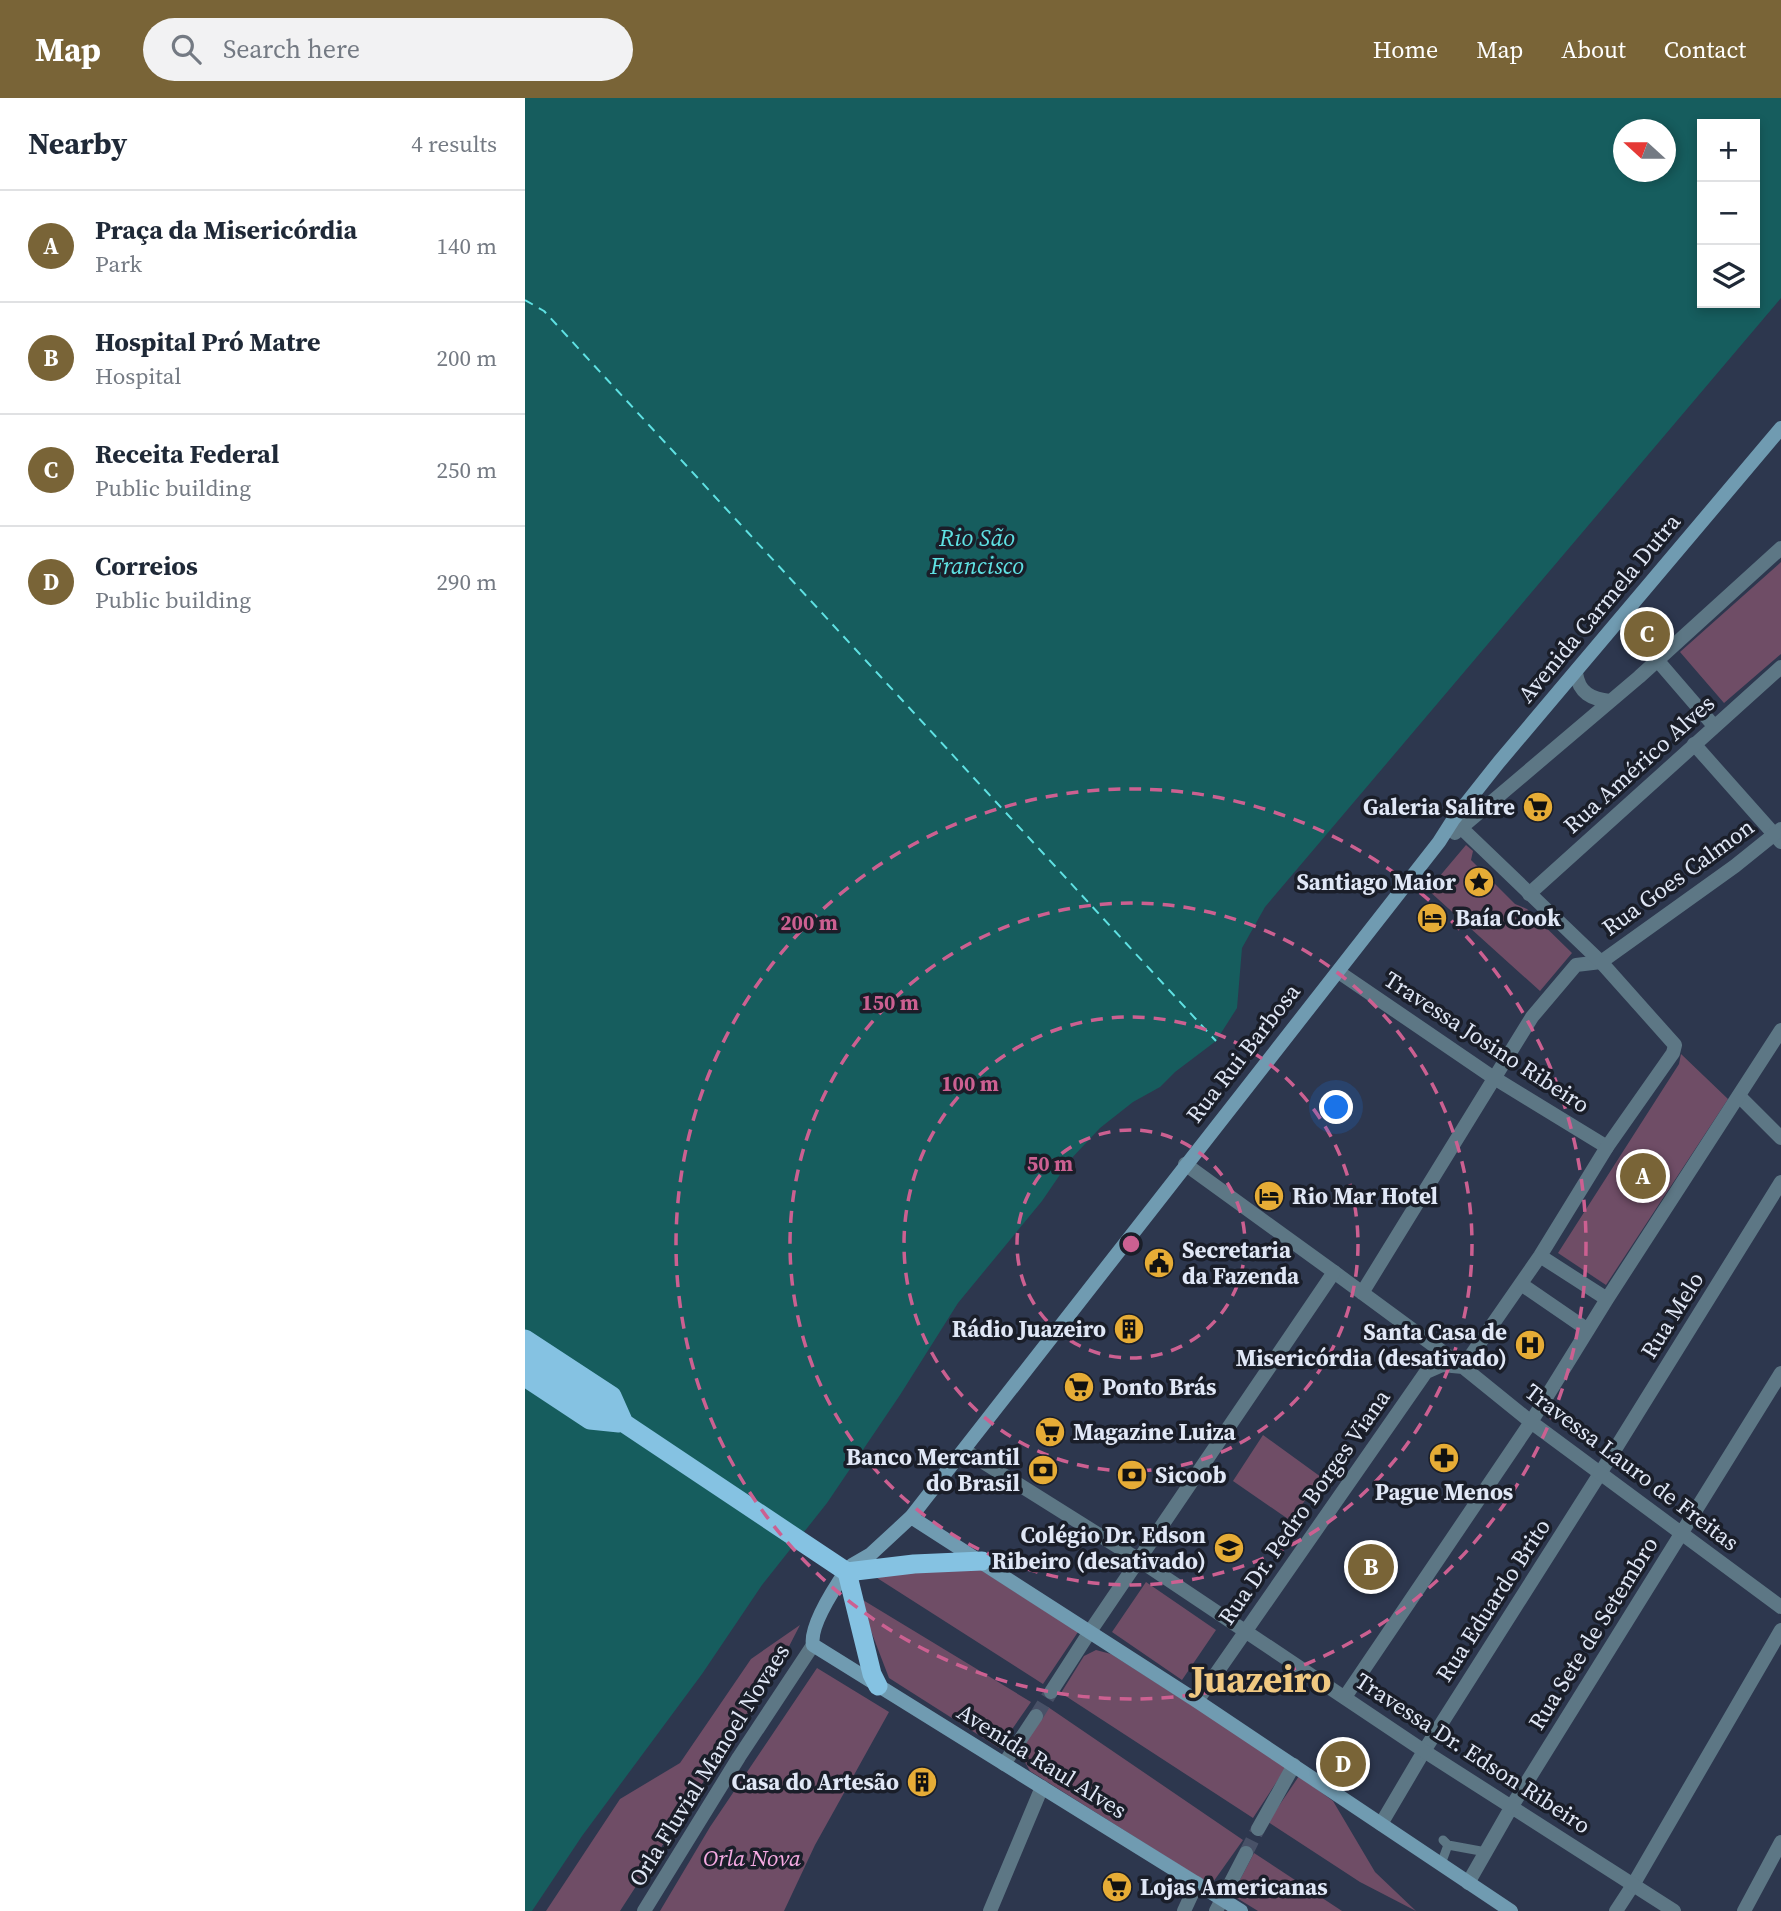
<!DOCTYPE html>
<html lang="en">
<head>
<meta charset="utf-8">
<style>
  body { margin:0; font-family:"Source Serif 4",serif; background:#f2f2f3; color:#1f2937 }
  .controls { position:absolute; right:21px; top:21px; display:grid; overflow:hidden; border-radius:0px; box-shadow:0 4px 10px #0003 }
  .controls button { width:63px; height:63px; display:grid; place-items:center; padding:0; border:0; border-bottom:2px solid #e0e1e3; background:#fff; color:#1f2937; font:35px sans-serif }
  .compass { position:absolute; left:1088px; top:21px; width:63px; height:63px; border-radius:50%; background:#fff; box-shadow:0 4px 10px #0003; rotate:291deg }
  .you { position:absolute; left:812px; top:1010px; width:24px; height:24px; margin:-18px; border:5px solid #fff; border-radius:50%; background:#1a73e8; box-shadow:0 0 0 10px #1a73e833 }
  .badge { display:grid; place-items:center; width:46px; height:46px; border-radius:50%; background:#796437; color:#fff; font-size:23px; font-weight:700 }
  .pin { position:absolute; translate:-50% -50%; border:4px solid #fff; box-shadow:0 2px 7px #0006 }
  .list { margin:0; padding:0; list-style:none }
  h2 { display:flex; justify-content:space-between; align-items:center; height:91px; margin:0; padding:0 28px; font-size:30px }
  h2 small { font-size:23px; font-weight:400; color:#747a83 }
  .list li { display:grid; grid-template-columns:46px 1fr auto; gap:21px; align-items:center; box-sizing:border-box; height:112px; padding:0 28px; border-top:2px solid #e0e1e3 }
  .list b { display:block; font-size:26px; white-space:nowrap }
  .list p { margin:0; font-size:23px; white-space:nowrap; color:#747a83 }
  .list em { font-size:23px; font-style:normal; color:#747a83 }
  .icon { flex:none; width:38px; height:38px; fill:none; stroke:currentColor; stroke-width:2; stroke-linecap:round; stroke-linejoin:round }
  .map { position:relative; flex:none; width:1256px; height:1813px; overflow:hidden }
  header { display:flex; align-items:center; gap:42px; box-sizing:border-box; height:98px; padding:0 35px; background:#796437; color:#fff }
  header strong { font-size:33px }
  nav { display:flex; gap:38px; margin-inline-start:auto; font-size:24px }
  .search { width:490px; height:63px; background:#f2f2f3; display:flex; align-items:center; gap:18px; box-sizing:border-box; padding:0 24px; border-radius:38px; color:#747a83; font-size:26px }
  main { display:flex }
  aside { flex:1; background:#fff }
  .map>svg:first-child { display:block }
</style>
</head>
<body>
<header>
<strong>Map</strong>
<div class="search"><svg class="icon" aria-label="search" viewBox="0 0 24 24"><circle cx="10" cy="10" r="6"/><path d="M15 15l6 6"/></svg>Search here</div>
<nav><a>Home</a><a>Map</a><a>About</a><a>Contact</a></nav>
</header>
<main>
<aside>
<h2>Nearby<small>4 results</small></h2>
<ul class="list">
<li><span class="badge">A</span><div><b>Praça da Misericórdia</b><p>Park</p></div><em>140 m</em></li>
<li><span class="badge">B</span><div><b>Hospital Pró Matre</b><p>Hospital</p></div><em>200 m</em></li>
<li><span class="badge">C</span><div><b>Receita Federal</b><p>Public building</p></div><em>250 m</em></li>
<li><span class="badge">D</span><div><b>Correios</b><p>Public building</p></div><em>290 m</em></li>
</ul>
</aside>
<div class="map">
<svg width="1256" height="1813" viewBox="0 0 1256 1813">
  <rect width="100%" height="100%" fill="#2d374e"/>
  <path fill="#6f4d66" d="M1256 464V556L1199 605 1155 554Z
    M941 747 948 753 946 762 990 806 1002 811 1047 855 1015 893 903 792Z
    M1156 956 1203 1001 1081 1187 1033 1155 1154 966Z
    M738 1337 796 1379 766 1423 708 1383Z
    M451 1469 553 1534 518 1586 349 1478Z
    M621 1484 691 1532 657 1582 587 1534Z
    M333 1499 506 1604 474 1650 364 1580Z
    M275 1527 256 1564 95 1813H21L95 1701 155 1665 226 1561Z
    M571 1552 586 1556 762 1668 728 1720 536 1595 559 1558Z
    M292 1570 364 1614 290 1747 259 1813H135L185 1729Z
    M523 1609 718 1742 686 1787 505 1673 497 1659 498 1646Z
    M774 1678 808 1703 850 1774 891 1813 835 1784 743 1724Z
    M729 1755 817 1813H733L707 1797Z"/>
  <path fill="#165d5e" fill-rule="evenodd" d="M0 0H1256V200L740 809 717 850 712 910 691 943 650 974 635 989 608 1004 575 1030 545 1062 517 1103 433 1205 375 1297 302 1405 237 1487 177 1576 57 1738 7 1813H0ZM1177 26H1230V205H1177ZM1098 32H1140V74H1098Z"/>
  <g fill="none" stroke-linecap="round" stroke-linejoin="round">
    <path stroke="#5fe1e3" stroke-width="2" stroke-dasharray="9 7" stroke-linecap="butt" d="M0 202 19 213 691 943"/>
    <path stroke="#485167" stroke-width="14" stroke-dasharray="14 7" stroke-linecap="butt" d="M511 1618 526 1594
      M721 1755 733 1731"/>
    <path stroke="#5d7785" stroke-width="9" d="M923 1747 961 1754
      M916 1766 923 1747 918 1742"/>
    <path stroke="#5d7785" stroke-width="14" d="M1169 646 1256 744
      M818 877 966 978 1082 1049
      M1214 998 1256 1040
      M809 1174 938 1269
      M837 1195 1007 919 1051 867 1076 864"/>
    <path stroke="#5d7785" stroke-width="14" d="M1133 563 1189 628
      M1004 796 1256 569
      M856 1726 899 1653 1076 1374 1256 1084
      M1091 1813 1108 1787 1256 1532
      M1219 1813 1256 1744"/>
    <path stroke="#5d7785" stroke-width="14" d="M1051 575C1054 595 1066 601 1085 603
      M928 722 1076 864 1150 947 1148 955 1082 1049 1015 1158 938 1269
      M930 735 1114 579 1256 450
      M1076 864 1210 768 1256 731
      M1015 1158 1082 1201
      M996 1186 1063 1232
      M938 1269 1006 1324 1256 1509
      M439 1352 614 1462 899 1653 1149 1813
      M526 1594 564 1535 809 1174 660 1066
      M820 1599 1006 1324 1082 1201 1256 932
      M672 1603 901 1274 917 1267 938 1269
      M479 1666 511 1618
      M733 1731 769 1667
      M943 1785 987 1708 1256 1275
      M119 1813 214 1659 288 1547
      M465 1813 517 1689
      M659 1813 672 1785
      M691 1813 721 1755"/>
    <path stroke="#709bb1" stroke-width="14" d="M386 1419 672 1603 986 1813
      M327 1467 346 1456 386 1419 914 744 928 722 974 664 1256 330
      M323 1470C312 1486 284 1528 288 1547L716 1813"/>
    <path stroke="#85c2e2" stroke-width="19" d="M0 1241 87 1298 99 1325
      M0 1259 322 1474 389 1466 457 1463
      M0 1279 65 1322 94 1325
      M322 1474 347 1576 353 1588"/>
  </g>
  <g fill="none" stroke="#cc6091" stroke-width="3.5" stroke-dasharray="12 9">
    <circle cx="606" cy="1146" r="114"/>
    <circle cx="606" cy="1146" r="227"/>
    <circle cx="606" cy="1146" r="341"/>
    <circle cx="606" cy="1146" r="455"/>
  </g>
  <defs>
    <g id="supermarket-disc" transform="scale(1.575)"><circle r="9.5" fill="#e6ac36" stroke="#1a1e29"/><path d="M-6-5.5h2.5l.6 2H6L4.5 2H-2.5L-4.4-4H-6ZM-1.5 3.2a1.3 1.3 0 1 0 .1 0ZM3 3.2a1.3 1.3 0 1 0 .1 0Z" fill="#111"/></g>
    <g id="sight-disc" transform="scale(1.575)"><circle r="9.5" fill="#e6ac36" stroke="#1a1e29"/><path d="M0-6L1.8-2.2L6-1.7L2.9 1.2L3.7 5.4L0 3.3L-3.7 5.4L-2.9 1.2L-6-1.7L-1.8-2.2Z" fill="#111"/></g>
    <g id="hotel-disc" transform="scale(1.575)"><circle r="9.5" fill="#e6ac36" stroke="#1a1e29"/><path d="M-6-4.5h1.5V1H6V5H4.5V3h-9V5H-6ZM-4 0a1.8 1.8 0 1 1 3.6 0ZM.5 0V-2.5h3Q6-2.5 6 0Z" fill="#111"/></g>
    <g id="civic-disc" transform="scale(1.575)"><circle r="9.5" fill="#e6ac36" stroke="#1a1e29"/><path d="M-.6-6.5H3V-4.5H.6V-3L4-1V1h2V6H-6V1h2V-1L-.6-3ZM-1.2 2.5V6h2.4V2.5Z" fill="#111"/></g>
    <g id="building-disc" transform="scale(1.575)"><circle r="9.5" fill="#e6ac36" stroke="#1a1e29"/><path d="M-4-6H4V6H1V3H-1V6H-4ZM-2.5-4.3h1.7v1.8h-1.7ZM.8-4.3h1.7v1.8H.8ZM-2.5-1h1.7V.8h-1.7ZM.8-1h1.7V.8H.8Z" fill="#111"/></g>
    <g id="hospital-disc" transform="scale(1.575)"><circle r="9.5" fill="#e6ac36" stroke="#1a1e29"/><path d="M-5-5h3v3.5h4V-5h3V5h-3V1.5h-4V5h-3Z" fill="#111"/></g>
    <g id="pharmacy-disc" transform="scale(1.575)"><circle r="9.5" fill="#e6ac36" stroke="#1a1e29"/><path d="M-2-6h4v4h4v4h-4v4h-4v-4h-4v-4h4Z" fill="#111"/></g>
    <g id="bank-disc" transform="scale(1.575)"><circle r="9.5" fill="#e6ac36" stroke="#1a1e29"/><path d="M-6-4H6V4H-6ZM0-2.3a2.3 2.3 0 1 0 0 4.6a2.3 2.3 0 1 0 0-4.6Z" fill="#111"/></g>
    <g id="school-disc" transform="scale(1.575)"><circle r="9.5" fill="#e6ac36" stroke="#1a1e29"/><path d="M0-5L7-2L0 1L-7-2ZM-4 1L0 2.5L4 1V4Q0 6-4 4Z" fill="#111"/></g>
  </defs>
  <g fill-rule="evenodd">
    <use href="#supermarket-disc" x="1013" y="709"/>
    <use href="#sight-disc" x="954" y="784"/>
    <use href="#hotel-disc" x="907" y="820"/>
    <use href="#hotel-disc" x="744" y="1098"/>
    <use href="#civic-disc" x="634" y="1165"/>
    <use href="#building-disc" x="604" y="1231"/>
    <use href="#hospital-disc" x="1005" y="1247"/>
    <use href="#supermarket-disc" x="554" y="1289"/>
    <use href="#supermarket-disc" x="525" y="1334"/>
    <use href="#pharmacy-disc" x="919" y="1360"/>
    <use href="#bank-disc" x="518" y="1372"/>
    <use href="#bank-disc" x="607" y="1377"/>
    <use href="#school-disc" x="704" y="1450"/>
    <use href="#building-disc" x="397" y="1684"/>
    <use href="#supermarket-disc" x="592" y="1789"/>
  </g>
  <g text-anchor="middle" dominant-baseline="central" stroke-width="7" stroke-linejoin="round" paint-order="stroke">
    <g font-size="23" fill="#e0e7f6" stroke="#1a1e29">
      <text transform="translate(1074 510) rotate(-50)">Avenida Carmela Dutra</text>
      <text transform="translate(1114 666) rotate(-42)">Rua Américo Alves</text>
      <text transform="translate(1153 779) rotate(-36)">Rua Goes Calmon</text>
      <text transform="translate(962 944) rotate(33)">Travessa Josino Ribeiro</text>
      <text transform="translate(718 955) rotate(-52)">Rua Rui Barbosa</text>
      <text transform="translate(1147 1217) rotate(-58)">Rua Melo</text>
      <text transform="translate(1107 1369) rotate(37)">Travessa Lauro de Freitas</text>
      <text transform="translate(779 1409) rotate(-55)">Rua Dr. Pedro Borges Viana</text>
      <text transform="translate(968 1502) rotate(-57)">Rua Eduardo Brito</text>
      <text transform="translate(1068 1535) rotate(-58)">Rua Sete de Setembro</text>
      <text transform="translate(948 1655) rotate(33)">Travessa Dr. Edson Ribeiro</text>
      <text transform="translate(517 1663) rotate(32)">Avenida Raul Alves</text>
      <text transform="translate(184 1667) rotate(-58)">Orla Fluvial Manoel Novaes</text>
    </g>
    <g font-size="23" font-weight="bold" fill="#e0e7f6" stroke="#1a1e29" text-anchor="end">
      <text x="990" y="709">Galeria Salitre</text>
      <text x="931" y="784">Santiago Maior</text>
      <text x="930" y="820" text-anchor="start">Baía Cook</text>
      <text x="767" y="1098" text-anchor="start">Rio Mar Hotel</text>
      <text x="657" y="1152" text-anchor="start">Secretaria<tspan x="657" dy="26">da Fazenda</tspan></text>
      <text x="581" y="1231">Rádio Juazeiro</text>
      <text x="982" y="1234">Santa Casa de<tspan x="982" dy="26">Misericórdia (desativado)</tspan></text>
      <text x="577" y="1289" text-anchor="start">Ponto Brás</text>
      <text x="548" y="1334" text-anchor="start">Magazine Luiza</text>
      <text x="495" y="1359">Banco Mercantil<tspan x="495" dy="26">do Brasil</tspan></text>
      <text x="630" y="1377" text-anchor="start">Sicoob</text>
      <text x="919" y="1394" text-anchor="middle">Pague Menos</text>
      <text x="681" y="1437">Colégio Dr. Edson<tspan x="681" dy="26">Ribeiro (desativado)</tspan></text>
      <text x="374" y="1684">Casa do Artesão</text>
      <text x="615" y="1789" text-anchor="start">Lojas Americanas</text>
    </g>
    <g font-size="23" font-style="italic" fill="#f5aae2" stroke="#1a1e29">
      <text x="227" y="1760">Orla Nova</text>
    </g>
    <g font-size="24" font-style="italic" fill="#5fe1e3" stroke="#1a1e29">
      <text x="452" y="439">Rio São<tspan x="452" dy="28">Francisco</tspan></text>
    </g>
    <g font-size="37" font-weight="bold" fill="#f0c881" stroke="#1a1e29">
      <text x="736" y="1581">Juazeiro</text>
    </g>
  </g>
  <circle cx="606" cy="1146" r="10" fill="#cc6091" stroke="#1a1e29" stroke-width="3.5"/>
  <g font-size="21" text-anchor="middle" font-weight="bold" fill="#cc6091" stroke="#1a1e29" stroke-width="7" stroke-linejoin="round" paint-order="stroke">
    <text x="284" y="832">200 m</text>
    <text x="365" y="912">150 m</text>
    <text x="445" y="993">100 m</text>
    <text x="525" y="1073">50 m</text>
  </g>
</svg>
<div class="controls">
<button>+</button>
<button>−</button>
<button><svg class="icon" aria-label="layers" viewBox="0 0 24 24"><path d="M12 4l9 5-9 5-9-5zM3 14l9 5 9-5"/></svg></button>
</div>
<svg class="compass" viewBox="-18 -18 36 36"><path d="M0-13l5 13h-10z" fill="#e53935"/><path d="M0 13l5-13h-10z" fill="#747a83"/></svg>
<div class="you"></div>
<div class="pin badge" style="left:1118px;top:1078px">A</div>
<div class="pin badge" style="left:846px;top:1469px">B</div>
<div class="pin badge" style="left:1122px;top:536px">C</div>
<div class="pin badge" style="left:818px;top:1666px">D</div>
</div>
</main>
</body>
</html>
